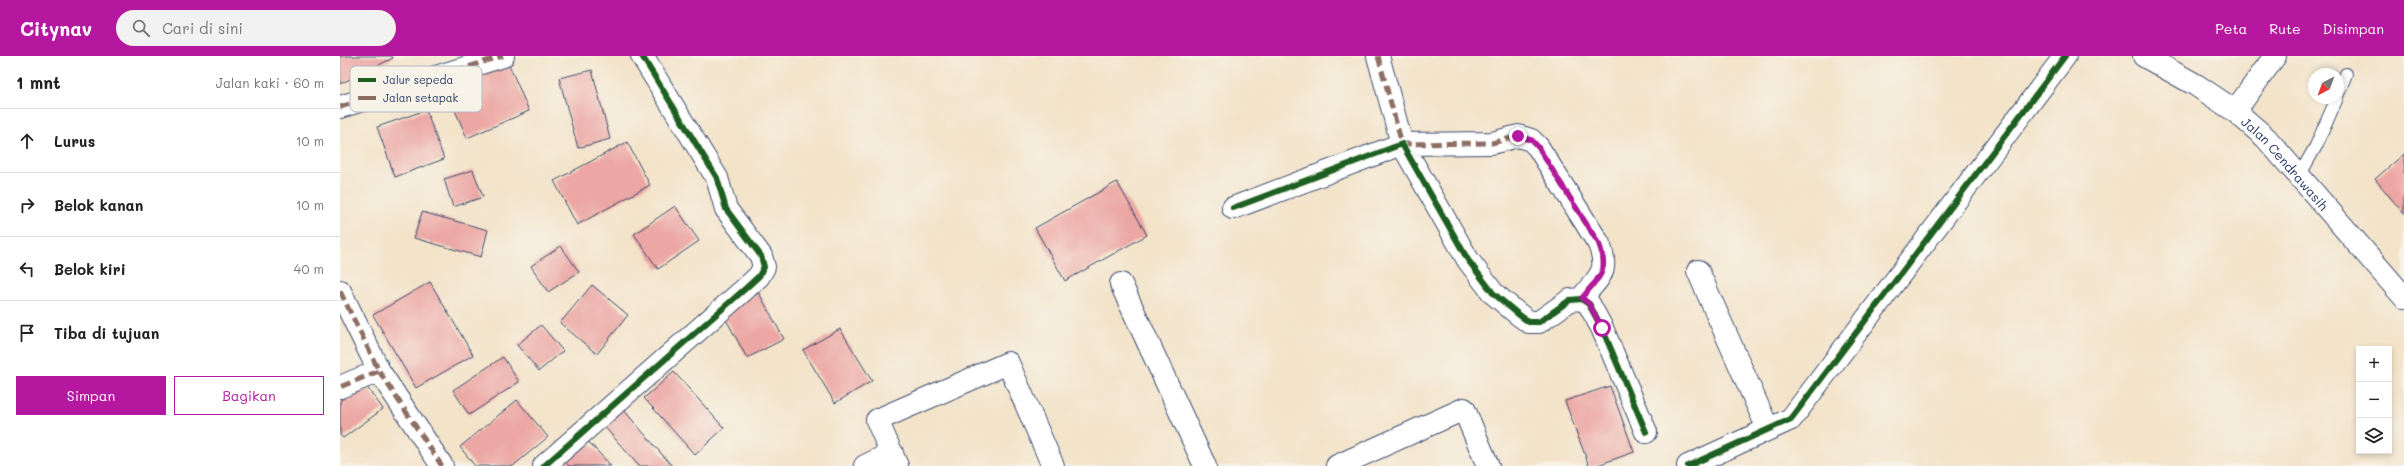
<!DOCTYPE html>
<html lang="id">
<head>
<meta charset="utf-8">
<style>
  body { margin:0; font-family:Mali,sans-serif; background:#f2f2f2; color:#222 }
  .controls { position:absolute; right:12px; bottom:12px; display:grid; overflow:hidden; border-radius:0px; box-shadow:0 2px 6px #0003 }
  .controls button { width:36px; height:36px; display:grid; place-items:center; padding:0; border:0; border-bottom:1px solid #e0e0e0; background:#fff; color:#222; font:20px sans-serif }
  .compass { position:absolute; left:1968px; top:12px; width:36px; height:36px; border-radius:50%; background:#fff; box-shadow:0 2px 6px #0003; rotate:221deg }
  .stop { position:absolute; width:12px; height:12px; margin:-9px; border:3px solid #b5179e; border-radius:50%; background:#fff }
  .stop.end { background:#b5179e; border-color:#fff; box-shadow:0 1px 4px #0008 }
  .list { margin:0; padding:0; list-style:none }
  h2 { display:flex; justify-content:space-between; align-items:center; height:52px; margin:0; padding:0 16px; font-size:17px }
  h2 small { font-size:13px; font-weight:400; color:#767676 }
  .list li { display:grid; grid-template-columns:26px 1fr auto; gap:12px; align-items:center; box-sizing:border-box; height:64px; padding:0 16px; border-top:1px solid #e0e0e0 }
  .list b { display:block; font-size:15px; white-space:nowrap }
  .list em { font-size:13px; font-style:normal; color:#767676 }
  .actions { display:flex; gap:8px; padding:12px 16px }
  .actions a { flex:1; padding:9px 0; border:1px solid #b5179e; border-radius:0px; text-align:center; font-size:14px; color:#b5179e }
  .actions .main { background:#b5179e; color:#fff }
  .icon { flex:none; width:22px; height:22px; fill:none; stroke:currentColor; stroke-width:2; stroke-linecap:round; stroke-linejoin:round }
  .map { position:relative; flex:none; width:2064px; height:410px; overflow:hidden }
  header { display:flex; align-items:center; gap:24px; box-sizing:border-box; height:56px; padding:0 20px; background:#b5179e; color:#fff }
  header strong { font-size:19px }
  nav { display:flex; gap:22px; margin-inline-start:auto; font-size:14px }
  .search { width:280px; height:36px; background:#f2f2f2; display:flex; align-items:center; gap:10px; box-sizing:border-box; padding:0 14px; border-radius:22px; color:#767676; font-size:15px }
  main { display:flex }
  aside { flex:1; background:#fff }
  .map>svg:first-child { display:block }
</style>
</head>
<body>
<header>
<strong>Citynav</strong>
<div class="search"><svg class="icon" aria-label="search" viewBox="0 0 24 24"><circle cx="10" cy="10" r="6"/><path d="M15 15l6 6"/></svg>Cari di sini</div>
<nav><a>Peta</a><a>Rute</a><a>Disimpan</a></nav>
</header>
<main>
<aside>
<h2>1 mnt<small>Jalan kaki · 60 m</small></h2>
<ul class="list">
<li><svg class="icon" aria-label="ahead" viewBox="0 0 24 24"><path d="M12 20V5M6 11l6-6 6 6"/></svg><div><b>Lurus</b></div><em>10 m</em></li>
<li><svg class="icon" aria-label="right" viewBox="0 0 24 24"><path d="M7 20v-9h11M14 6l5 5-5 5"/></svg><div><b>Belok kanan</b></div><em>10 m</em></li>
<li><svg class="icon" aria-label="left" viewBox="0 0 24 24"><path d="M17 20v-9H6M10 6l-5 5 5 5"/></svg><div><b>Belok kiri</b></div><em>40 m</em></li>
<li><svg class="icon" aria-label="arrive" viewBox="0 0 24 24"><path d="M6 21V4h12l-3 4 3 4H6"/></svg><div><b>Tiba di tujuan</b></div></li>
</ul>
<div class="actions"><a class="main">Simpan</a><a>Bagikan</a></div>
</aside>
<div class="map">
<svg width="2064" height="410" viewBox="0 0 2064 410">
  <rect width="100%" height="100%" fill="#f7f3e8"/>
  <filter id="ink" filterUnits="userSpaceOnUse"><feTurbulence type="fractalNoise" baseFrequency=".025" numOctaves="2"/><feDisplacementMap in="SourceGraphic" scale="8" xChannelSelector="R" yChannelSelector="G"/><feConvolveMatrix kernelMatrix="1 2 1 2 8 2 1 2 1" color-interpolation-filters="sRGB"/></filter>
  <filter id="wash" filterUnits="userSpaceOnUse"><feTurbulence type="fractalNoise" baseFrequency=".012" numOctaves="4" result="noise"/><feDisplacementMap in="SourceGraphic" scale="16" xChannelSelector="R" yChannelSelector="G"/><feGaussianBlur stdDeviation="0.9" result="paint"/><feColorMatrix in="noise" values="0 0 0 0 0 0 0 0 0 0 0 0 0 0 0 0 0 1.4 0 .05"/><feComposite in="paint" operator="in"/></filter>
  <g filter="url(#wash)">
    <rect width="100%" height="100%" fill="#f3e3c9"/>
    <g id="blocks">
      <path fill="#eca6a3" d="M0 0H52L53 2 0 28Z
        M167 4 189 55 127 82 105 31Z
        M252 14 270 83 238 92 219 22Z
        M86 54 104 103 55 121 37 71Z
        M287 86 310 129 237 169 214 125Z
        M2064 98V158L2035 123Z
        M133 114 143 141 113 151 104 123Z
        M777 126 807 179 725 225 695 172Z
        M335 150 359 185 318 213 294 178Z
        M82 156 148 174 141 201 74 182Z
        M221 190 239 216 208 236 191 210Z
        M90 226 133 299 76 332 33 259Z
        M252 229 288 259 257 298 220 267Z
        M419 237 444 283 407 302 382 256Z
        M201 269 223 295 199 315 177 289Z
        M500 273 532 325 495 347 463 294Z
        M163 301 179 326 129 359 113 334Z
        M334 316 384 372 355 399 304 342Z
        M24 327 43 353 3 382 0 379V345Z
        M1270 330 1294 396 1255 410H1249L1225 345Z
        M177 344 208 381 173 410H135L120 391Z
        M282 352 332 410H299L263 369Z
        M246 383 271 410H229L224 404Z"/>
    </g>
  </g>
  <g filter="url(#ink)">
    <use href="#blocks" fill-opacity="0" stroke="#3b4a6e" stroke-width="1"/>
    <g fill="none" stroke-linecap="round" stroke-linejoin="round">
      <g stroke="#3b4a6e" stroke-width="14">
        <path id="lane" d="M1998 38 2006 18
          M1959 120 1976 90 1997 42"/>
      </g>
      <g stroke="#3b4a6e" stroke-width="24">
        <path id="street" d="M1038 0 1062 88 1152 87 1178 80 1191 84 1198 91 1259 188C1270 217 1259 220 1241 243
          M0 51 163 0
          M1895 55 1935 0
          M893 152 1062 88 1128 204 1153 237 1178 258 1189 266H1199L1230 244 1241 243 1249 248 1262 272 1306 376
          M1358 215 1428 373
          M781 228 865 410
          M0 235 39 315 0 331
          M39 315 102 410
          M204 410 406 232 419 220 424 211 421 200 386 153 377 122 302 0
          M525 410 552 397
          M557 410 537 364 668 307 713 410
          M997 410 1124 353 1148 410
          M1348 410 1451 363 1725 0"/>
      </g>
      <g stroke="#3b4a6e" stroke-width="24">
        <g id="secondary">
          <path id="s1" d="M1804 0 1856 29 1895 55 1926 82 2064 241"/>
        </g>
      </g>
      <use href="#lane" stroke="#fff" stroke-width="12"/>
      <use href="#street" stroke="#fff" stroke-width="22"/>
      <use href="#secondary" stroke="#fff" stroke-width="22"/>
      <path stroke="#8d6e63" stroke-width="5" stroke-dasharray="10 5" stroke-linecap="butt" d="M1038 0 1062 88 1152 87 1178 80 1191 84 1198 91 1259 188C1270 217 1259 220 1241 243
        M0 51 163 0
        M0 235 39 315 0 331
        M39 315 102 410"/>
      <g stroke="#f7f3e8" stroke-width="8">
        <path id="cycleway" d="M893 152 1062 88 1128 204 1153 237 1178 258 1189 266H1199L1230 244 1241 243 1249 248 1262 272 1306 376
          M204 410 406 232 419 220 424 211 421 200 386 153 377 122 302 0
          M1348 410 1451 363 1725 0"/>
      </g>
      <use href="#cycleway" stroke="#1b5e20" stroke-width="6"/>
    </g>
  </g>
  <g fill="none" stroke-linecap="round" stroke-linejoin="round" filter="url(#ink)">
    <path stroke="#b5179e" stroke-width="5" d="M1178 80 1192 84 1198 91 1259 188C1270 217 1259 220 1242 242L1249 248 1262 272"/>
  </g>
  <g text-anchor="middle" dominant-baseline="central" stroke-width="3.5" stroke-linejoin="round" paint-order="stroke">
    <g font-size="13" fill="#1b2f5e" stroke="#f7f3e8">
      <text stroke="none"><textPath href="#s1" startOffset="179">Jalan Cendrawasih</textPath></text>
    </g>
  </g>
  <rect x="10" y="10" width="132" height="46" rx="6" fill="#f7f3e8" stroke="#b5b8bf" stroke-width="1"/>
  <rect x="18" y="22" width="18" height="4" fill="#1b5e20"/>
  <rect x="18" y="40" width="18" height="4" fill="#8d6e63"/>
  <g font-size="11" fill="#1b2f5e">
    <text x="43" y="28">Jalur sepeda</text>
    <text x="43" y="46">Jalan setapak</text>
  </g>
</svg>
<div class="controls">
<button>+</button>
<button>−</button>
<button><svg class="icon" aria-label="layers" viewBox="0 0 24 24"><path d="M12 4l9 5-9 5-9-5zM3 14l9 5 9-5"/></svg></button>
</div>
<svg class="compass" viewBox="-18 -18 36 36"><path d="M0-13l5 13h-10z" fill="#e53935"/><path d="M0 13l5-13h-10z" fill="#767676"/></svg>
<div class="stop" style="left:1262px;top:272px"></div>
<div class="stop end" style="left:1178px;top:80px"></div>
</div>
</main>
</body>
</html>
